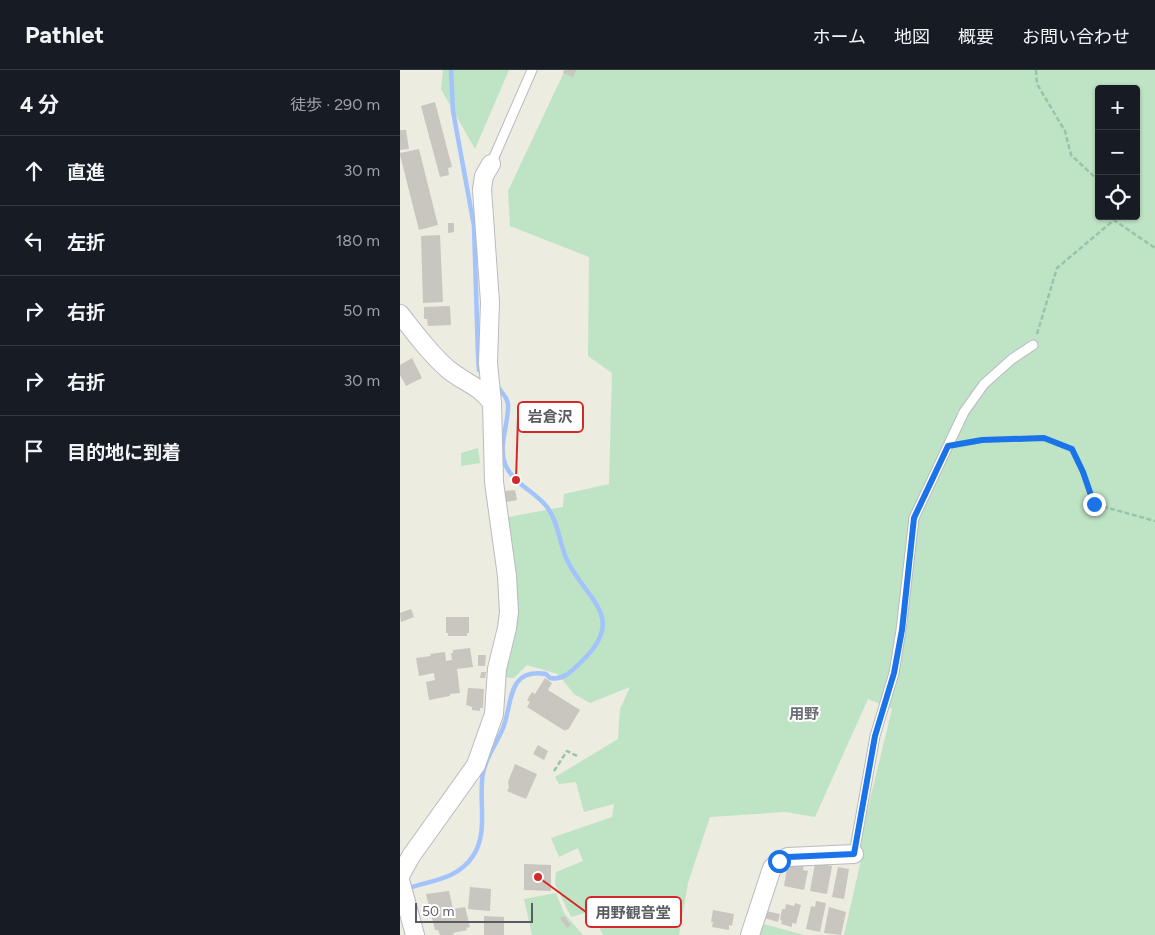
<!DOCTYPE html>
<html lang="ja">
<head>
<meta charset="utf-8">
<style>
  body { margin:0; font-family:Figtree,"Noto Sans JP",sans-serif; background:#20242c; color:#f1f3f6 }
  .controls { position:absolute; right:15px; top:15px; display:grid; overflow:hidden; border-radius:5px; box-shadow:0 1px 4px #0004 }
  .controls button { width:45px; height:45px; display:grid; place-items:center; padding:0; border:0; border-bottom:1px solid #363941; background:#171b24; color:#f1f3f6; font:25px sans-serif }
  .scale { position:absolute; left:15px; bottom:12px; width:118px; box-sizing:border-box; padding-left:5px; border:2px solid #5a5c62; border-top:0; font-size:14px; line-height:18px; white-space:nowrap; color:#5a5c62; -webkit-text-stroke:4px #fff; paint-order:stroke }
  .stop { position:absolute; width:15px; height:15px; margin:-11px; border:4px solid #1a73e8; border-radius:50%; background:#fff }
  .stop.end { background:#1a73e8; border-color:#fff; box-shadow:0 1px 5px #0008 }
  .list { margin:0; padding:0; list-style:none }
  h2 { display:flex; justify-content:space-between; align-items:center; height:65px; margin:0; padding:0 20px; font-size:21px }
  h2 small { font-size:16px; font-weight:400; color:#9ea1a6 }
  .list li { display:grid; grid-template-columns:32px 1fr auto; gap:15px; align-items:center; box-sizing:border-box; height:70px; padding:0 20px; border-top:1px solid #363941 }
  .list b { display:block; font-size:19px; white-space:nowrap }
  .list em { font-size:16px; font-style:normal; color:#9ea1a6 }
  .icon { flex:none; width:28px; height:28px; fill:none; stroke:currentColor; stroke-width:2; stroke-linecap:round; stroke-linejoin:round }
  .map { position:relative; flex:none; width:755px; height:865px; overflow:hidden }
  header { display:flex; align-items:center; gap:30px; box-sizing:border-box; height:70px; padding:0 25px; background:#171b24; border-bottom:1px solid #363941 }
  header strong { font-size:24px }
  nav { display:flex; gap:28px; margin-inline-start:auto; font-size:18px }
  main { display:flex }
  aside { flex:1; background:#171b24 }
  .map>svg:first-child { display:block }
</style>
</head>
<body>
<header>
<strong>Pathlet</strong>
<nav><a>ホーム</a><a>地図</a><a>概要</a><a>お問い合わせ</a></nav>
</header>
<main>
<aside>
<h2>4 分<small>徒歩 · 290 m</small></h2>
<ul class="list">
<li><svg class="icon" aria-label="ahead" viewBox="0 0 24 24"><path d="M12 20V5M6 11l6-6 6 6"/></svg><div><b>直進</b></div><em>30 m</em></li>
<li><svg class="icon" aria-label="left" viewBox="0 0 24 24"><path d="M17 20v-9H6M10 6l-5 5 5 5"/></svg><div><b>左折</b></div><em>180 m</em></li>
<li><svg class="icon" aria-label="right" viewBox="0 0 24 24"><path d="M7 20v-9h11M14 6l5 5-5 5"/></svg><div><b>右折</b></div><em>50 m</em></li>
<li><svg class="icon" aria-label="right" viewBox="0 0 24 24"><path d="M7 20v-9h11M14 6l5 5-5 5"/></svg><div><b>右折</b></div><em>30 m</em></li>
<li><svg class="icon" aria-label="arrive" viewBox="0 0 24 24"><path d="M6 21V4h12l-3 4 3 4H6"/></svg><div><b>目的地に到着</b></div></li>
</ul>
</aside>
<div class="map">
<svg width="755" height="865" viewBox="0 0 755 865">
  <rect width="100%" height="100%" fill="#ecece1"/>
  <path fill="#bfe3c5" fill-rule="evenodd" d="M43 0H109L75 79 41 19Z
    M165 0H755V865H444L461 790 456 787 492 639 468 629 415 747 385 742 310 747 288 813 279 865H203L191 841 171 847 155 814 156 802 183 791 178 778 159 787 151 768 212 747 214 734 184 742 176 712 159 714 155 707 218 669 220 639 230 617 190 633 174 624 158 604 127 595 114 608 100 607 102 448 163 437 164 424 209 414 212 303 188 286 189 187 110 156 108 121ZM699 19H736V146H699Z
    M78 378 80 393 61 396V383Z
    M156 823 164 843 183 865H132L124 829Z
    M360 853 404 865H356Z"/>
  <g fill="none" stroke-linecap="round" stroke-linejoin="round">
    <path stroke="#a3c4fb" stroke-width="4.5" d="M51 0 53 41 74 156 78 285 79 300 84 304
      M6 819C31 810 57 810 73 786 89 762 78 730 83 703 86 687 97 673 103 658 113 632 107 598 146 604L150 608C163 611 173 600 182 591 228 547 186 530 167 490 159 473 159 453 147 437 135 421 113 414 105 394 98 374 109 354 108 334L106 328 96 314"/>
  </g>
  <path fill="#c8c6bf" d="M164 0H176L173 7 163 3Z
    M35 32 52 97 48 98 49 105 40 107 21 36Z
    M0 60H6L9 79 0 80Z
    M19 79 38 155 19 160 0 85V83Z
    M48 153H54V162L48 163Z
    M40 165 43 232 23 233 21 166Z
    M50 236 51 255 28 256 27 249H24V237Z
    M12 288 22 308 6 316 0 305V295Z
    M115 420 117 430 106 432 104 421Z
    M11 539 14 547 1 552 0 543Z
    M46 547H69V563H67V566H48V563H46Z
    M70 578 73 597 57 599 60 623 50 624V626L29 630 26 612 35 610 34 603 19 606 16 588 31 586 30 584 45 582 46 591 52 590 51 583H53V580Z
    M78 585H86L85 596H78Z
    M81 602H86L85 608H80Z
    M145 608 152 613 148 620 180 640 168 660 166 659 165 661 127 637 130 632 127 630 132 622 135 624Z
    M68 618 84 619 83 638H80V641L72 640V637L66 635Z
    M138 675 148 681 144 690 133 684Z
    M115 694 137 704 126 729 107 721 109 717 108 712Z
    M415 793 432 796 427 824 410 821Z
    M124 794 151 795V821L124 820Z
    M390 794H404L403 800 408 801 404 820 384 816 387 799H389Z
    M438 797 449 799 444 829 432 827Z
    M70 817 91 819 90 841 68 839Z
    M49 821 53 839 65 837 70 857 66 858 67 860 53 863 54 865H40L38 860H35L26 824Z
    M416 831 426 833 420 862 406 859 411 836 415 837Z
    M395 833 401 835 396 854 392 853V857L381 854 382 851 380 850 382 839H385L386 834 394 836Z
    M429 837 446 842 441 865 424 863Z
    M313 840 334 844 332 856 329 855V860L312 857 313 852H311Z
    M366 841 380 844 378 852 364 848Z
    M84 846 104 847V865H84Z
    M164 846 171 855 167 858 160 848Z"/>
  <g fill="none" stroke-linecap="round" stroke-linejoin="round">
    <g stroke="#b9bac0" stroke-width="11">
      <path id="lane" d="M91 94 132 0
        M454 784 475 666 494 603 501 560 514 448 564 342 584 314 612 289 633 275"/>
    </g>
    <g stroke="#b9bac0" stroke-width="20">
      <path id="street" d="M0 244C15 263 30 284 49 300 65 313 80 316 92 333
        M0 806 11 786 76 695 94 644 97 599 107 558 109 542 107 506 94 412 92 333 88 293 90 232 82 119 84 106 91 94
        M0 810 15 865
        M350 865 372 798 379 791 388 787 454 784"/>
    </g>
    <path stroke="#98c3ad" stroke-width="2.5" stroke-dasharray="5 2.5" stroke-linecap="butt" d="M636 0 637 14 665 61 671 85 699 111
      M637 264 657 198 714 150 755 178
      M563 373 582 370 644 368 672 379 683 402 694 434 755 451
      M154 701 167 681 179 687"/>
    <use href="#lane" stroke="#fff" stroke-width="9"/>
    <use href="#street" stroke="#fff" stroke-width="18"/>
  </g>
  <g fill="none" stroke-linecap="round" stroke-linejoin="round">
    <path stroke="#1a73e8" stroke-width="6" d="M379 791 388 787 454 784 475 666 494 603 502 560 514 448 548 376 582 370 644 368 672 379 683 402 694 434"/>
  </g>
  <g text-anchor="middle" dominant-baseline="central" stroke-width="4" stroke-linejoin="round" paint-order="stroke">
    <g font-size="15" font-weight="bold" fill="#6b6e74" stroke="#fff">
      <text x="404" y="644">用野</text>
    </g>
  </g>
  <path fill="none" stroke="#d62828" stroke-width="2" d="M116 410L118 347M138 807L186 842"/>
  <g fill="#d62828" stroke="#fff" stroke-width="2">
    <circle cx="116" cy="410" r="5"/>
    <circle cx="138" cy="807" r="5"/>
  </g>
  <g fill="#fff" stroke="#d62828" stroke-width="2">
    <rect x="118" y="332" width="65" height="30" rx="5"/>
    <rect x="186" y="827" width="95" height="30" rx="5"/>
  </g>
  <g font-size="15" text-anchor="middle" font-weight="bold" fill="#5a5c62">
    <text x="150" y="352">岩倉沢</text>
    <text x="233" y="848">用野観音堂</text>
  </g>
</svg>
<div class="controls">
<button>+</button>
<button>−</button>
<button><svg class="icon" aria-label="locate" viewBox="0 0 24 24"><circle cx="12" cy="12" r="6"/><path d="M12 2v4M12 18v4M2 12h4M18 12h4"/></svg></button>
</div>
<div class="scale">50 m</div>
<div class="stop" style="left:379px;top:791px"></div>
<div class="stop end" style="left:694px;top:434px"></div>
</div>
</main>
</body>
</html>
